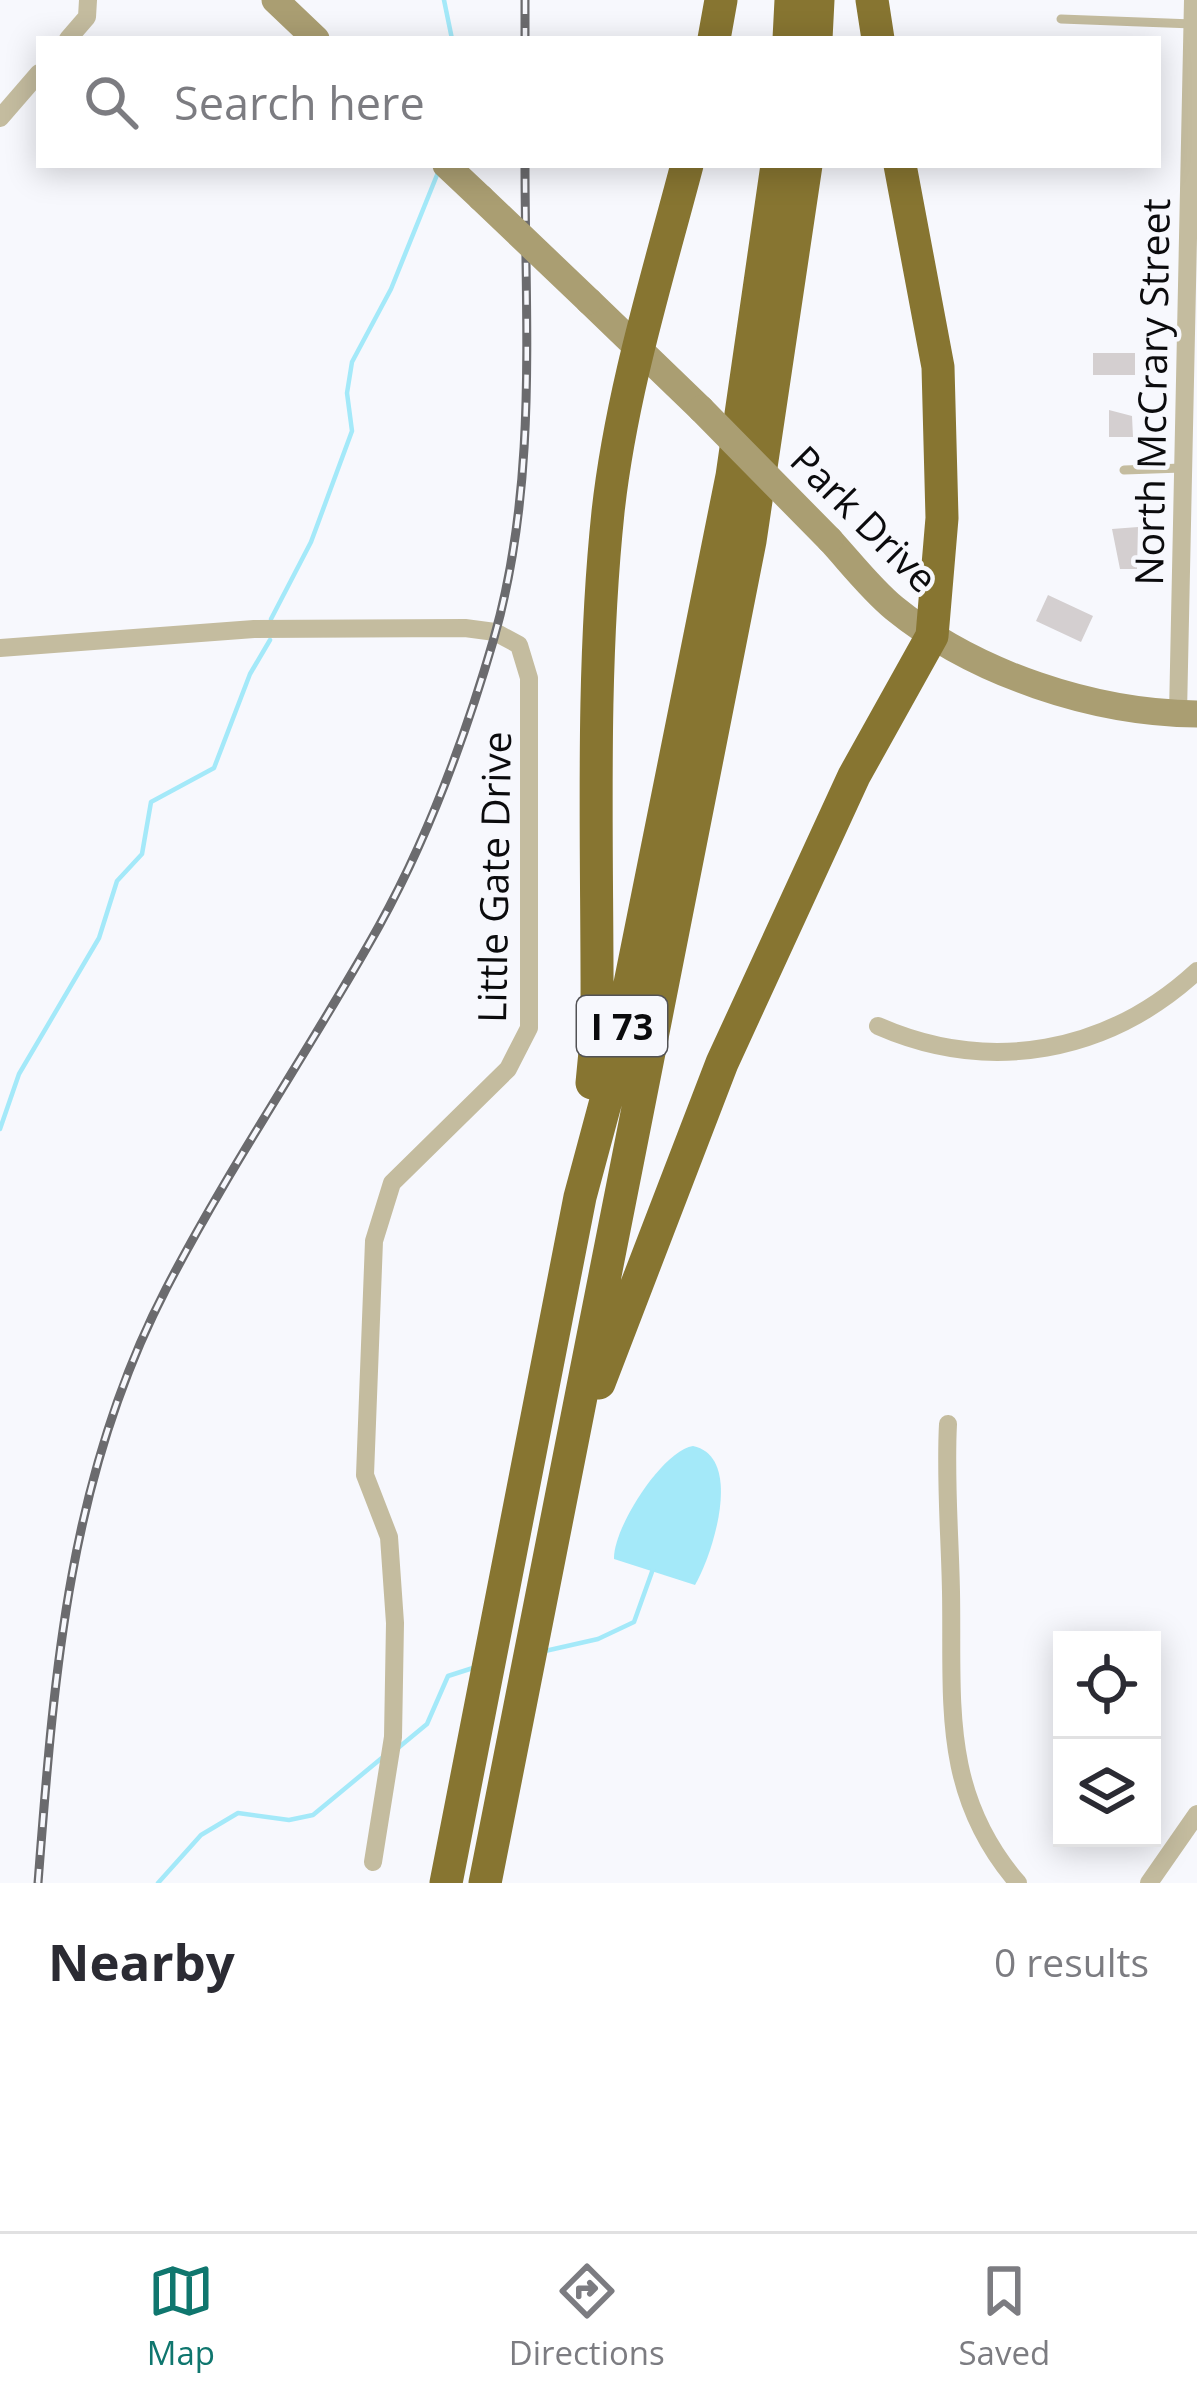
<!DOCTYPE html>
<html lang="en">
<head>
<meta charset="utf-8">
<style>
  body { margin:0; font-family:"Open Sans",sans-serif; background:#f7f7f7; color:#2b2b33 }
  .controls { position:absolute; right:36px; bottom:36px; display:grid; overflow:hidden; border-radius:0px; box-shadow:0 6px 30px #0003 }
  .controls button { width:108px; height:108px; display:grid; place-items:center; padding:0; border:0; border-bottom:3px solid #e1e1e2; background:#fff; color:#2b2b33; font:60px sans-serif }
  .list { margin:0; padding:0; list-style:none }
  h2 { display:flex; justify-content:space-between; align-items:center; height:156px; margin:0; padding:0 48px; font-size:51px }
  h2 small { font-size:39px; font-weight:400; color:#7c7c81 }
  .icon { flex:none; width:66px; height:66px; fill:none; stroke:currentColor; stroke-width:2; stroke-linecap:round; stroke-linejoin:round }
  .map { position:relative; flex:none; width:1197px; height:1883px; overflow:hidden }
  .search { position:absolute; background:#fff; box-shadow:0 6px 30px #0003; left:36px; right:36px; top:36px; height:132px; display:flex; align-items:center; gap:30px; box-sizing:border-box; padding:0 42px; border-radius:0px; color:#7c7c81; font-size:45px }
  .sheet { height:348px; background:#fff }
  nav { display:flex; justify-content:space-around; align-items:center; box-sizing:border-box; height:168px; border-top:3px solid #e1e1e2; background:#fff; font-size:33px; color:#7c7c81 }
  nav a { display:grid; justify-items:center; gap:6px }
  nav .on { color:#0f766e }
  .map>svg:first-child { display:block }
</style>
</head>
<body>
<div class="map">
<svg width="1197" height="1883" viewBox="0 0 1197 1883">
  <rect width="100%" height="100%" fill="#f7f8fd"/>
  <path fill="#a4e9f9" d="M693 1446C744 1457 713 1554 695 1585L614 1559C613 1528 662 1451 693 1446Z"/>
  <g fill="none" stroke-linecap="round" stroke-linejoin="round">
    <path stroke="#a4e9f9" stroke-width="4.5" d="M444 0 452 39
      M271 619 311 542 352 431 347 393 352 362 391 289 439 170
      M0 1129 19 1074 99 938 117 881 142 854 151 802 214 768 250 674 270 640
      M545 1651 598 1639 634 1622 653 1569
      M398 1748 427 1724 448 1676 476 1667
      M158 1883 201 1835 238 1813 289 1820 313 1815 383 1757"/>
  </g>
  <path fill="#d4cfd0" d="M1093 353H1135V375H1093Z
    M1109 410 1132 416 1133 437H1109Z
    M1138 527 1137 569H1120L1112 529Z
    M1048 595 1093 616 1081 642 1036 621Z"/>
  <g fill="none" stroke-linecap="round" stroke-linejoin="round">
    <path stroke="#c4bc9f" stroke-width="9" d="M1061 19 1193 24
      M1124 470 1182 468"/>
    <path stroke="#c4bc9f" stroke-width="18" d="M68 39 87 17 88 0
      M0 118 39 73
      M0 648 254 629 465 628 495 632 519 645 529 678V1028L508 1069 392 1183 374 1241 365 1475 389 1537 395 1623 393 1737 373 1862
      M1178 714 1193 0
      M878 1026C990 1075 1108 1053 1197 971
      M948 1424C945 1480 950 1536 951 1592 953 1701 940 1793 1018 1883
      M1149 1883 1197 1814"/>
    <path stroke="#aa9e72" stroke-width="27" d="M275 0 316 39
      M446 165 481 198
      M589 301 701 409
      M830 540C851 563 871 589 894 608 975 674 1094 713 1197 714"/>
    <path stroke="#877531" stroke-width="33" d="M872 0 878 39
      M714 39 721 0
      M789 39 791 0
      M816 39 818 0
      M592 1083 597 1031C598 859 590 684 608 512 621 394 657 279 687 165
      M599 1383 722 1063 854 776 932 636 942 518 938 367 900 165
      M446 1883 580 1197 608 1093 732 476 777 165
      M485 1883 750 541 806 165"/>
    <g stroke="#6b6b6e" stroke-width="9">
      <path id="rail" d="M525 0V39
        M38 1883C54 1676 68 1478 166 1289 230 1165 311 1048 379 926 428 837 466 735 494 638 538 483 525 324 525 165"/>
    </g>
    <use href="#rail" stroke="#f7f8fd" stroke-width="4.5" stroke-dasharray="14" stroke-linecap="butt"/>
    <path stroke="#aa9e72" stroke-width="27" d="M481 198 589 301
      M701 409 830 540"/>
  </g>
  <g text-anchor="middle" dominant-baseline="central" stroke-width="9" stroke-linejoin="round" paint-order="stroke">
    <rect fill="#f7f8fd" stroke="#525255" stroke-width="3" x="577" y="996" width="90" height="60" rx="9"/>
    <g font-size="36" font-weight="bold" fill="#0b0b0d">
      <text x="622" y="1026">I 73</text>
    </g>
    <g font-size="39" fill="#0b0b0d" stroke="#f7f8fd">
      <text transform="translate(1151 392) rotate(-89)">North McCrary Street</text>
      <text transform="translate(865 518) rotate(45)">Park Drive</text>
      <text transform="translate(493 877) rotate(-89)">Little Gate Drive</text>
    </g>
  </g>
</svg>
<div class="controls">
<button><svg class="icon" aria-label="locate" viewBox="0 0 24 24"><circle cx="12" cy="12" r="6"/><path d="M12 2v4M12 18v4M2 12h4M18 12h4"/></svg></button>
<button><svg class="icon" aria-label="layers" viewBox="0 0 24 24"><path d="M12 4l9 5-9 5-9-5zM3 14l9 5 9-5"/></svg></button>
</div>
<div class="search"><svg class="icon" aria-label="search" viewBox="0 0 24 24"><circle cx="10" cy="10" r="6"/><path d="M15 15l6 6"/></svg>Search here</div>
</div>
<section class="sheet">
<h2>Nearby<small>0 results</small></h2>
<ul class="list">
</ul>
</section>
<nav>
<a class="on"><svg class="icon" aria-label="map" viewBox="0 0 24 24"><path d="M3 6l6-2 6 2 6-2v14l-6 2-6-2-6 2zM9 4v14M15 6v14"/></svg>Map</a>
<a><svg class="icon" aria-label="directions" viewBox="0 0 24 24"><path d="M12 3l9 9-9 9-9-9zM9 14v-3h6M13 9l2 2-2 2"/></svg>Directions</a>
<a><svg class="icon" aria-label="saved" viewBox="0 0 24 24"><path d="M7 4h10v16l-5-4-5 4z"/></svg>Saved</a>
</nav>
</body>
</html>
